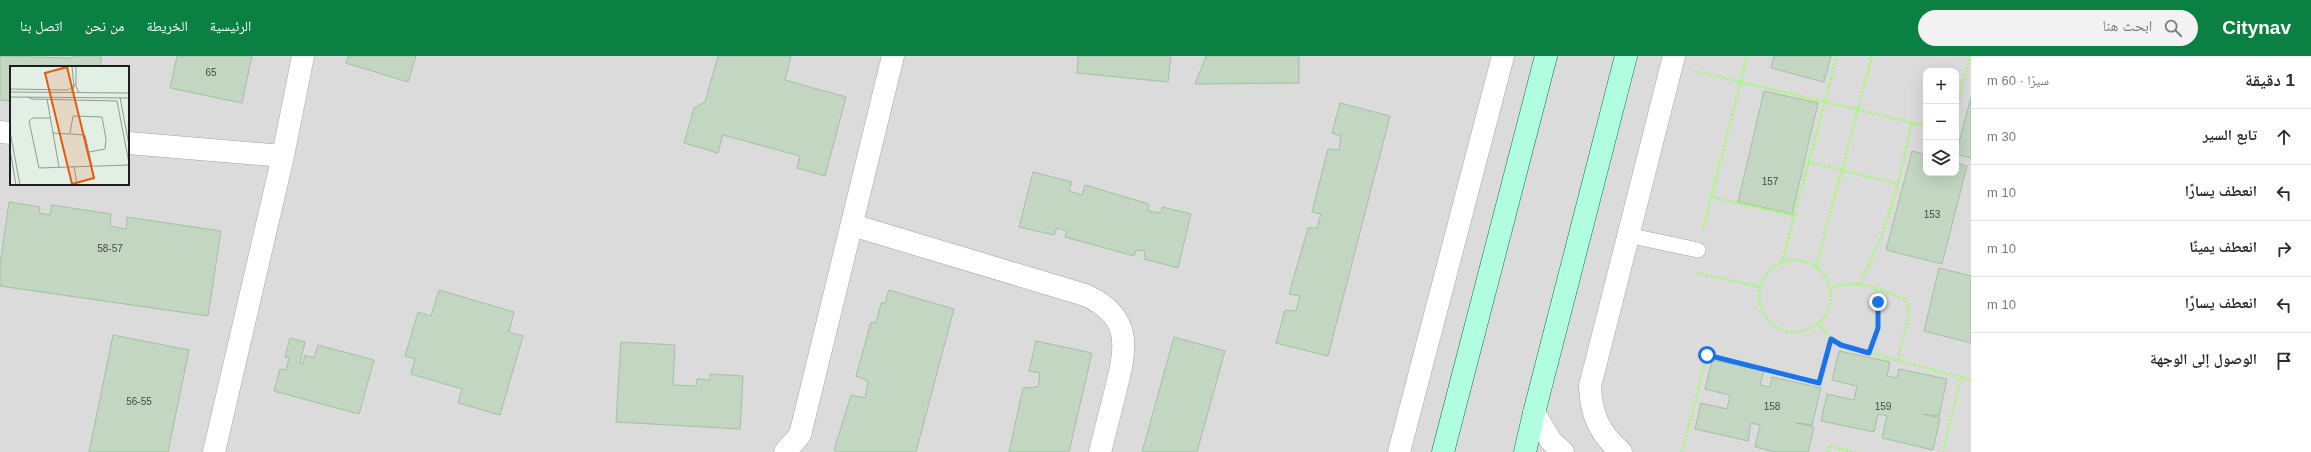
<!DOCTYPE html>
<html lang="ar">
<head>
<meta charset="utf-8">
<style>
  body { margin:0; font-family:Arial,"Noto Naskh Arabic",sans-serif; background:#f2f2f3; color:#2b2b33; direction:rtl }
  .controls { position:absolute; right:12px; top:12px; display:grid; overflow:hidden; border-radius:8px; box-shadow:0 4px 16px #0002 }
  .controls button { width:36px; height:36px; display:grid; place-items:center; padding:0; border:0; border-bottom:1px solid #e1e1e2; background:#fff; color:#2b2b33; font:20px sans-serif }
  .stop { position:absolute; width:12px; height:12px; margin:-9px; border:3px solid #1a73e8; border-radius:50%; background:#fff }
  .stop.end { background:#1a73e8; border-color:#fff; box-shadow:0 1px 4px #0008 }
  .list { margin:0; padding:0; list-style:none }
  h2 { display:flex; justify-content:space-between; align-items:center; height:52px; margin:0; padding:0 16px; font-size:17px }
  h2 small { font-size:13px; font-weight:400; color:#7c7c81 }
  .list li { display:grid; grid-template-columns:26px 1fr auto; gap:12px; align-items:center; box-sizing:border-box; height:56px; padding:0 16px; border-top:1px solid #e1e1e2 }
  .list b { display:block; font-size:15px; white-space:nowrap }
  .list em { font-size:13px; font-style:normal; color:#7c7c81 }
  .icon { flex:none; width:22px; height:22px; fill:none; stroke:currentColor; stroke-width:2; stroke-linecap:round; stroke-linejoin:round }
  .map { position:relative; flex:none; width:1971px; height:396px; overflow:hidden; direction:ltr }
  header { display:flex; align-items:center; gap:24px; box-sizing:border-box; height:56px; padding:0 20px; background:#0b8043; color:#fff }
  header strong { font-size:19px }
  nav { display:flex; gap:22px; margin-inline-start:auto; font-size:14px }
  .search { width:280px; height:36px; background:#f2f2f3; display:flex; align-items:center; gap:10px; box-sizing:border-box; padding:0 14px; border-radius:22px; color:#7c7c81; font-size:15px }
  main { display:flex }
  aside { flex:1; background:#fff }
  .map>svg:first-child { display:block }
</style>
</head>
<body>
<header>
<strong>Citynav</strong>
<div class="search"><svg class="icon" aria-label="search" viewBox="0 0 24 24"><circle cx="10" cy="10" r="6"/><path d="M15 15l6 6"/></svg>ابحث هنا</div>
<nav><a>الرئيسية</a><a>الخريطة</a><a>من نحن</a><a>اتصل بنا</a></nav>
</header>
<main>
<aside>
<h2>1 دقيقة<small>سيرًا · 60 m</small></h2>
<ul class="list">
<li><svg class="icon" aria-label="ahead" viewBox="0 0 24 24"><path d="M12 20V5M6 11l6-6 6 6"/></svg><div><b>تابع السير</b></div><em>30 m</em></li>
<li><svg class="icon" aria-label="left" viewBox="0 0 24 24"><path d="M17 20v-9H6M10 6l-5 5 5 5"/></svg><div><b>انعطف يسارًا</b></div><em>10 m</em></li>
<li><svg class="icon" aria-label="right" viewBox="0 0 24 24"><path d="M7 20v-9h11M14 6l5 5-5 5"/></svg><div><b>انعطف يمينًا</b></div><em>10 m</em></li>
<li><svg class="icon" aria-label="left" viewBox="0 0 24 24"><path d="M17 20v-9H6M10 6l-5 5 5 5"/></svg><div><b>انعطف يسارًا</b></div><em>10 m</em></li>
<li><svg class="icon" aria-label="arrive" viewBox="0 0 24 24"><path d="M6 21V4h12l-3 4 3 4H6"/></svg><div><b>الوصول إلى الوجهة</b></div></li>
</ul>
</aside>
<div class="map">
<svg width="1971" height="396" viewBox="0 0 1971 396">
  <rect width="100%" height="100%" fill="#e1efe4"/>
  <path fill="#dadbda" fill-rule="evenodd" d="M0 0H1971V396H0ZM11 11H128V128H11ZM1926 15H1956V117H1926Z"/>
  <path fill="#c2d6c1" stroke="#a3c2a3" d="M0 0 73 2V0H101V11H11V45L0 44Z
    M177 0H252L242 47 170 32Z
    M348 0H416L408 26 346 7Z
    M718 0H791L785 24 846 41 825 120 797 112 800 100 723 79 718 97 684 87 694 52 705 46Z
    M1078 0H1171L1168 26 1077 17Z
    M1206 0H1299V27L1195 28Z
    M1774 0H1831L1824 26 1771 12Z
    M1764 35 1818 47 1792 158 1738 146Z
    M1971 41V102L1956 98Z
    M1340 47 1390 60 1328 300 1276 287 1285 254 1296 255 1300 240 1289 238 1308 172H1317L1321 158 1312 156 1328 93 1339 94 1341 80 1332 77Z
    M1912 95 1926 99V117H1956V107L1967 110 1942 208 1886 194Z
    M1033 116 1072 126 1069 135 1082 139 1085 129 1149 148 1148 155 1161 157 1162 151 1191 158 1178 212 1144 203 1145 195 1136 194 1134 200 1065 181 1067 175 1057 172 1054 179 1019 171Z
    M9 146 40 151 39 157 50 159 52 149 111 158 110 170 126 173 127 161 221 175 208 260 0 230V209Z
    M1939 212 1971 220V287L1924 275Z
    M439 234 514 256 509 276 523 280 500 359 458 347 462 333 411 318 415 303 405 300 418 256 431 260Z
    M889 234 954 253 916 396H838L834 394 851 339 865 342 868 325 856 320 871 266 876 267 881 247H885Z
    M113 279 189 294 168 396H89Z
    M1174 281 1225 295 1197 396H1142Z
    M290 282 305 286 300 307 303 308 305 299 314 302 318 289 374 304 359 358 274 335 280 313 286 314 289 302 285 301Z
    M1036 285 1092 297 1069 396H1009L1023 332 1038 331 1040 317 1029 315Z
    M621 286 675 289 673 329 696 330 697 323 710 324V318L743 320 740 373 616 366Z
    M1839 295 1890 306 1887 320 1897 322 1899 313 1947 323 1939 360 1923 358 1940 362 1933 394 1882 382 1887 360 1878 358 1874 376 1821 365 1827 338 1854 344 1857 330 1832 324Z
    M1712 304 1764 315 1760 329 1770 331 1772 321 1821 332 1812 369 1796 367 1814 371 1808 396H1776L1755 391 1760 369 1751 367 1748 385 1695 373 1701 347 1727 353 1730 339 1705 333Z"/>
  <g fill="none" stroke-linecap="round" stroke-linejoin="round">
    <g stroke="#a4a4a4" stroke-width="16">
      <path id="lane" d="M1627 179 1698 194"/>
    </g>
    <g stroke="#a4a4a4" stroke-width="23">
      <path id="street" d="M0 76 11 77
        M128 87 283 100
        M852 169 1085 239C1134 261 1126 293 1115 337 1110 356 1105 376 1100 396
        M1534 357 1551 385 1563 396
        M214 396 283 100 303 0
        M785 396 800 379 893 0
        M1399 396 1503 0
        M1621 396C1599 377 1591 358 1590 330L1674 0"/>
    </g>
    <g stroke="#00774e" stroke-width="23">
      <path id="secondary" d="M1443 396 1546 0
        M1525 396 1534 357 1626 0"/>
    </g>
    <path stroke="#9aff62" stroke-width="2.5" stroke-dasharray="2 2" stroke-linecap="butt" d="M1747 0 1711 141 1795 160
      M1695 15 1926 70
      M1956 55 1970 0
      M1808 106 1898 128
      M1703 173 1711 141
      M1759 240a36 36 0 1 1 72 0a36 36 0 1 1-72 0Z
      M1782 206 1837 0
      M1816 211 1872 0
      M1698 217 1760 231
      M1860 228 1882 179 1898 128 1912 67
      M1829 233C1853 221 1881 233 1904 243L1910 255 1898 304
      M1817 267 1831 283 1841 289 1971 324
      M1869 297C1879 275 1880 257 1875 233
      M1682 396 1707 299 1819 327 1831 283
      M1827 396 1829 390 1855 396
      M1943 396 1961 322"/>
    <use href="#lane" stroke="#fff" stroke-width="15"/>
    <use href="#street" stroke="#fff" stroke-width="22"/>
    <use href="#secondary" stroke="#b0fedf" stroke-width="22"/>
  </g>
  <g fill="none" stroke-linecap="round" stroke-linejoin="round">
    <path stroke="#1a73e8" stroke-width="5" d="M1707 299 1819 327 1831 283 1841 289 1869 297 1878 272V246"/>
  </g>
  <g text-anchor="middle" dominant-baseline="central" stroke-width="4" stroke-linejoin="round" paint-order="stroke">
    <g font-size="10" fill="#464b46">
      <text x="211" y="16">65</text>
      <text x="1770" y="125">157</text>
      <text x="1932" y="158">153</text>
      <text x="110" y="192">58-57</text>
      <text x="139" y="345">56-55</text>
      <text x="1772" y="350">158</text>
      <text x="1883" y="350">159</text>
    </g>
  </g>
  <g transform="translate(10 10)">
    <rect width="119" height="119" fill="#e1efe4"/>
    <path fill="none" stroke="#939b94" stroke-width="1" d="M66 0V21L69 26M0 23 58 24 66 18M0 26 119 27M61 26 64 21 62 0M0 31 119 32M18 31 22 33 107 35 119 97M110 31 119 79M37 33 49 101M40 52H23L19 55 29 102 119 99M0 65 10 119M43 67 75 69 82 100M60 67 63 50 92 51 96 73 95 83 79 86M0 84 6 119M64 100 67 119"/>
    <path fill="#e8590c" fill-opacity="0.15" stroke="#e8590c" stroke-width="2" d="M57 1 84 112 62 118 35 7Z"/>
    <rect width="119" height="119" fill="none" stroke="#1d1d1d" stroke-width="2"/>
  </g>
</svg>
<div class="controls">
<button>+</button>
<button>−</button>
<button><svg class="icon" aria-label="layers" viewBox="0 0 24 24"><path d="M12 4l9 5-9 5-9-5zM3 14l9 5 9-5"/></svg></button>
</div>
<div class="stop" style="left:1707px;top:299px"></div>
<div class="stop end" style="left:1878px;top:246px"></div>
</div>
</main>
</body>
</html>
